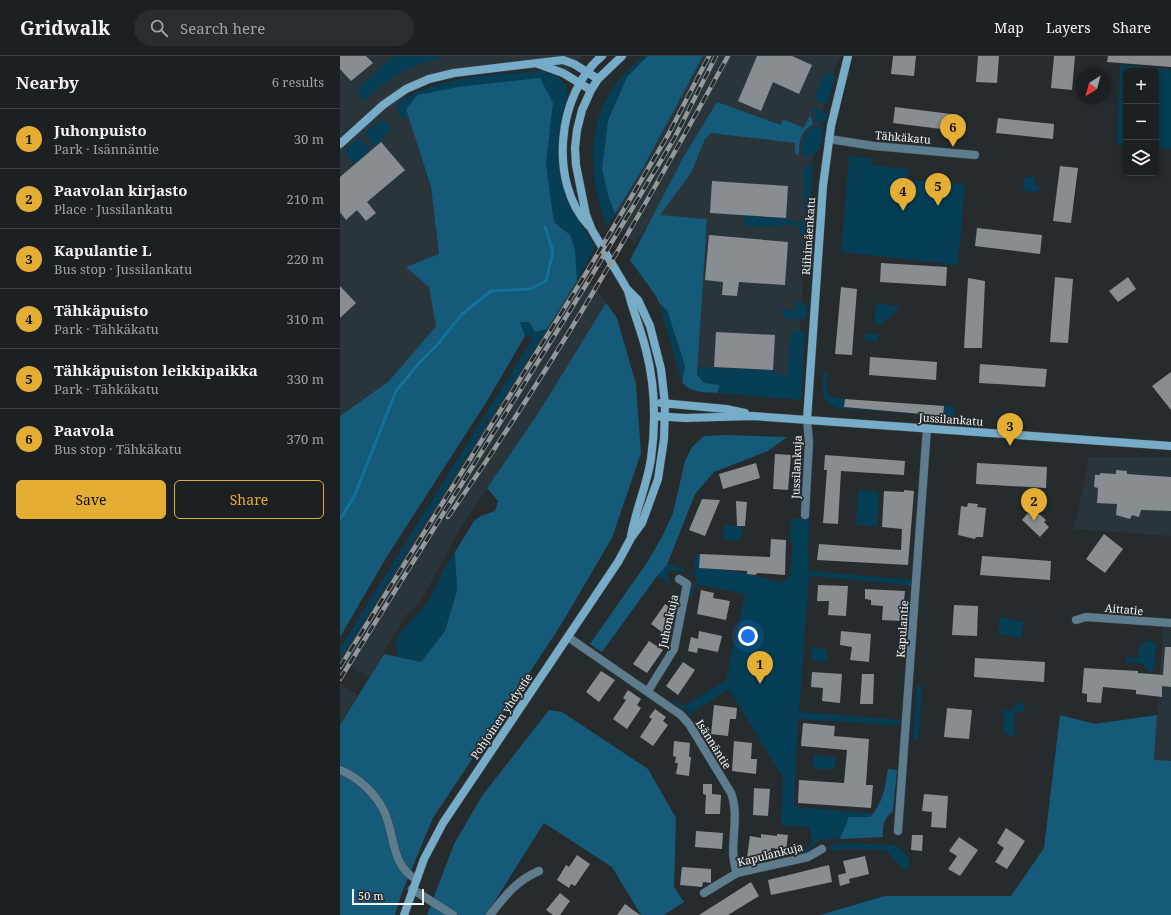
<!DOCTYPE html>
<html lang="en">
<head>
<meta charset="utf-8">
<style>
  body { margin:0; font-family:"Noto Serif",serif; background:#292d2f; color:#f1f3f6 }
  .controls { position:absolute; right:12px; top:12px; display:grid; overflow:hidden; border-radius:6px; box-shadow:0 2px 10px #0003 }
  .controls button { width:36px; height:36px; display:grid; place-items:center; padding:0; border:0; border-bottom:1px solid #3a3e40; background:#1c2022; color:#f1f3f6; font:20px sans-serif }
  .compass { position:absolute; left:735px; top:12px; width:36px; height:36px; border-radius:50%; background:#1c2022; box-shadow:0 2px 10px #0003; rotate:216deg }
  .scale { position:absolute; left:12px; bottom:10px; width:72px; box-sizing:border-box; padding-left:4px; border:2px solid #f1f5f6; border-top:0; font-size:11px; line-height:14px; white-space:nowrap; color:#f1f5f6; -webkit-text-stroke:3px #262b2e; paint-order:stroke }
  .you { position:absolute; left:408px; top:580px; width:14px; height:14px; margin:-10px; border:3px solid #fff; border-radius:50%; background:#1a73e8; box-shadow:0 0 0 6px #1a73e833 }
  .badge { display:grid; place-items:center; width:26px; height:26px; border-radius:50%; background:#e4ae35; color:#111; font-size:13px; font-weight:700 }
  .pin { position:absolute; translate:-50% -33px; filter:drop-shadow(0 1px 2px #0008) }
  .pin::after { content:''; position:absolute; top:21px; width:14px; height:12px; background:inherit; clip-path:polygon(0 0,100% 0,50% 100%) }
  .list { margin:0; padding:0; list-style:none }
  h2 { display:flex; justify-content:space-between; align-items:center; height:52px; margin:0; padding:0 16px; font-size:17px }
  h2 small { font-size:13px; font-weight:400; color:#a0a3a5 }
  .list li { display:grid; grid-template-columns:26px 1fr auto; gap:12px; align-items:center; box-sizing:border-box; height:60px; padding:0 16px; border-top:1px solid #3a3e40 }
  .list b { display:block; font-size:15px; white-space:nowrap }
  .list p { margin:0; font-size:13px; white-space:nowrap; color:#a0a3a5 }
  .list em { font-size:13px; font-style:normal; color:#a0a3a5 }
  .actions { display:flex; gap:8px; padding:12px 16px }
  .actions a { flex:1; padding:9px 0; border:1px solid #e4ae35; border-radius:6px; text-align:center; font-size:14px; color:#e4ae35 }
  .actions .main { background:#e4ae35; color:#111 }
  .icon { flex:none; width:22px; height:22px; fill:none; stroke:currentColor; stroke-width:2; stroke-linecap:round; stroke-linejoin:round }
  .map { position:relative; flex:none; width:831px; height:859px; overflow:hidden }
  header { display:flex; align-items:center; gap:24px; box-sizing:border-box; height:56px; padding:0 20px; background:#1c2022; border-bottom:1px solid #3a3e40 }
  header strong { font-size:19px }
  nav { display:flex; gap:22px; margin-inline-start:auto; font-size:14px }
  .search { width:280px; height:36px; background:#292d2f; display:flex; align-items:center; gap:10px; box-sizing:border-box; padding:0 14px; border-radius:22px; color:#a0a3a5; font-size:15px }
  main { display:flex }
  aside { flex:1; background:#1c2022 }
  .map>svg:first-child { display:block }
</style>
</head>
<body>
<header>
<strong>Gridwalk</strong>
<div class="search"><svg class="icon" aria-label="search" viewBox="0 0 24 24"><circle cx="10" cy="10" r="6"/><path d="M15 15l6 6"/></svg>Search here</div>
<nav><a>Map</a><a>Layers</a><a>Share</a></nav>
</header>
<main>
<aside>
<h2>Nearby<small>6 results</small></h2>
<ul class="list">
<li><span class="badge">1</span><div><b>Juhonpuisto</b><p>Park · Isännäntie</p></div><em>30 m</em></li>
<li><span class="badge">2</span><div><b>Paavolan kirjasto</b><p>Place · Jussilankatu</p></div><em>210 m</em></li>
<li><span class="badge">3</span><div><b>Kapulantie L</b><p>Bus stop · Jussilankatu</p></div><em>220 m</em></li>
<li><span class="badge">4</span><div><b>Tähkäpuisto</b><p>Park · Tähkäkatu</p></div><em>310 m</em></li>
<li><span class="badge">5</span><div><b>Tähkäpuiston leikkipaikka</b><p>Park · Tähkäkatu</p></div><em>330 m</em></li>
<li><span class="badge">6</span><div><b>Paavola</b><p>Bus stop · Tähkäkatu</p></div><em>370 m</em></li>
</ul>
<div class="actions"><a class="main">Save</a><a>Share</a></div>
</aside>
<div class="map">
<svg width="831" height="859" viewBox="0 0 831 859">
  <rect width="100%" height="100%" fill="#262b2e"/>
  <path fill="#2a353b" d="M0 0H242L231 15 194 7 114 17 66 33V53L91 131 99 198 96 270 49 325 0 360Z
    M363 0H500L489 27 477 80 468 129 457 326 357 319 367 163 314 160 294 189 275 158 302 114Z
    M243 215 266 247 197 359 120 473 80 546 66 559 29 622 0 603Z
    M749 401H831V480L734 473Z
    M823 571 831 572V706L814 704Z
    M0 627 18 639 0 668Z"/>
  <path fill="#063e56" d="M54 0H100V3C70 7 45 25 24 45 19 40 16 37 20 30Z
    M304 0H308L287 21 268 64 262 113 268 139 275 158 267 171C249 123 244 68 278 25 285 16 296 8 304 0Z
    M780 9 831 14V93L816 92V15H786V90L777 89Z
    M203 15 217 20 227 31C229 47 222 63 220 79 214 123 232 155 255 191L237 225 230 179 214 166 206 108 213 47 66 53 68 59 63 64 58 57 57 47C101 19 152 19 203 15Z
    M488 16 495 19 488 47 485 48 474 42 484 19Z
    M476 52 487 58 485 67 475 64 472 53Z
    M40 65 46 66 52 73 35 91 24 77Z
    M474 70 484 71C481 90 484 100 461 100L464 80Z
    M19 82 31 94 15 108 6 99 5 94Z
    M509 100 532 102V109L569 113 568 124 625 128 618 209 501 196Z
    M473 109 470 156H468L464 153V125L462 117 466 110Z
    M684 121H695V130H699V136L683 135Z
    M404 159 446 162 450 165 462 166 463 164 470 165 473 167V176L470 179 461 178 460 170 442 168V171L404 170Z
    M456 245 467 248 466 263H445L441 253 455 254Z
    M536 247 559 251 555 257 541 268 534 267Z
    M319 248 327 254 345 310 342 326Z
    M180 266H189L195 276 207 273 149 365 145 363 144 366 147 368 0 603V592L193 282 185 280Z
    M451 275H461L465 277 461 344 377 337 380 329 364 327 357 319 358 311 433 314 441 319H447Z
    M525 277 538 278V286L524 284Z
    M483 315 487 317 486 330 489 340 505 343 504 351 603 360 604 350 615 351 614 361 497 352C479 345 482 331 483 315Z
    M518 434 539 436 537 470 516 469Z
    M451 463H469L468 491 469 515 572 524 571 530 552 527 469 520 459 656 562 664 560 667 555 669 458 663 454 751 531 757 543 781 479 784 466 797 457 799 464 796 472 785 469 771 441 769 443 722 389 633 352 656V659L350 660 347 657 350 655 347 652 344 654 334 646V644L344 650 386 624 405 538 356 528 353 538 349 543 352 529 356 526 357 520 350 517 351 515 356 517V512L353 510 356 499 360 498 359 512 396 515 443 527V523H447L450 520 453 487 450 485Z
    M384 469 402 470V477L398 485 383 483Z
    M115 496 117 534 105 575 81 606 58 601 56 587 59 578 88 546 104 513Z
    M330 508 345 514V516L330 514 327 518 331 528 342 535 317 520 327 509Z
    M660 561 684 566 681 582 658 578Z
    M806 585 816 586 814 610 810 618 803 608 799 606V607L786 606V601L798 602 799 592Z
    M472 590 487 594V606L471 604Z
    M581 629 582 630 578 683 575 684 573 683 577 630Z
    M678 647H683L684 656H676L674 658 675 680 664 678 663 654 672 655Z
    M474 699 496 701 494 713H473Z
    M501 787 556 789 569 802 570 809 567 813 560 811 546 794 507 793 492 795 490 789Z"/>
  <path fill="#165a79" d="M308 0H363L302 114 275 158 268 139 262 113 268 64 287 21Z
    M200 22 213 47 206 108 214 166 230 179 235 194 237 225 207 273 195 276 189 266H180L185 280 147 345 46 502 0 581V360L49 325 96 270 89 231 66 211 99 198 91 131 66 53 78 39 118 31Z
    M377 46 441 69 443 63 464 72 470 59 473 68C460 76 459 85 459 99L455 98V87L371 77 365 83 351 117 320 159 367 163 357 319 364 327 380 329 377 337C365 336 350 337 342 326L345 310 327 254 319 247 316 240 290 204 344 100Z
    M266 247 277 262 296 328 301 397 272 482 219 572 93 762 61 839 55 859H0V669L44 598 81 606 105 575 117 534 115 496 134 465 141 460 155 455 158 445 147 432 197 359Z
    M385 379 447 381 428 395 374 416 355 438 327 509 317 520 262 596 250 588 308 505 323 479 333 457 345 405 352 391 364 380Z
    M209 654 222 656 308 713 336 762 334 831 344 846 324 859H301L272 811 204 767 146 859H87L114 788 142 740Z
    M720 659 755 668 817 659 814 704 831 705V859H480L545 840H671L704 792Z
    M548 713 557 714 553 755C544 763 542 769 543 781L500 783 509 761H530C543 748 545 731 548 713Z"/>
  <g fill="none" stroke-linecap="round" stroke-linejoin="round">
    <path stroke="#12729a" stroke-width="3" d="M0 463 14 441 56 335 79 307 99 287 122 258 151 235 190 233 206 225 213 196 205 171"/>
  </g>
  <path fill="#878d90" d="M0 0H26L33 7 11 25 0 13Z
    M417 0H452L472 9 459 38 433 26 421 55 398 45Z
    M553 0H576L574 20 551 18Z
    M638 0H659L657 27 636 26Z
    M714 0H735L732 34 711 32Z
    M768 0H831V11L767 6Z
    M555 51 611 58 609 74 553 67Z
    M658 62 714 68 713 83 656 77Z
    M41 86 65 114 27 146 36 157 26 165 17 154 6 164 0 156V121Z
    M720 110 738 112 731 167 713 165Z
    M372 125 448 130 446 162 370 157Z
    M637 172 702 179 700 198 635 190Z
    M369 179 448 186 445 229 399 226 397 240 382 239 383 226 365 224Z
    M541 207 607 211 606 230 540 226Z
    M715 221 733 223 728 287 710 286Z
    M788 221 796 233 778 246 769 235Z
    M628 222 645 225 642 292H624Z
    M0 230 16 247 0 262Z
    M501 231 517 233 512 299 495 298Z
    M376 276 435 279 433 314 374 311Z
    M530 301 597 306 596 324 529 319Z
    M640 308 707 313 705 331 639 327Z
    M831 316V354L812 330Z
    M505 343 604 350 603 360 504 351Z
    M435 398 451 399 448 434 433 433Z
    M485 399 565 405 564 419 501 415 498 468 483 467 487 414H484Z
    M416 407 420 422 383 433 379 418Z
    M637 407 707 411 706 432 636 428Z
    M776 414 787 415V418L831 421V455L801 454 799 461 792 459 790 463 776 459 777 448 757 447 758 432 754 431 755 419H760V417L776 418Z
    M564 434 574 435 568 509 477 504 479 488 561 494 562 473 542 471 544 435 564 436Z
    M362 443 380 444 365 480 349 474Z
    M396 445 407 446 405 470H397Z
    M628 447 638 448 637 451 646 452 643 481H636L635 483 618 479 621 450 627 451Z
    M692 452 706 464 704 466 709 471 700 481 682 464Z
    M764 478 783 493 765 517 746 503Z
    M431 483 446 484 445 519 417 517 416 519 407 518V515L359 512 360 498 430 501Z
    M642 500 711 505 710 524 640 519Z
    M478 529 508 530 506 560 488 559 489 545H477Z
    M525 533 565 535 562 565 542 564 543 550 531 549V544L525 543Z
    M361 534 374 537 373 542 390 545 386 564 357 558Z
    M325 548 336 556 322 576 311 568Z
    M614 549 638 550 637 580 612 579Z
    M359 575 382 580 378 596 358 592 357 597 348 595 351 581 358 583Z
    M501 575 531 578 529 606 510 604 512 591 500 589Z
    M309 585 323 594 307 617 293 608Z
    M825 591H831V631L822 630V641L796 638V634L763 631 761 647 747 646V638L742 637 744 612 798 615V617L823 619Z
    M635 602 705 606 704 626 634 621Z
    M343 606 355 614 338 639 326 630Z
    M261 615 275 624 259 646 246 636Z
    M472 616 502 618 500 647 482 645 483 632 471 631Z
    M522 618H534L533 648H520Z
    M288 634 301 643 297 649 301 652 287 673 273 663 286 644 283 642Z
    M374 649 397 652 396 663H390L388 680 371 678Z
    M607 652 632 654 629 683 604 681Z
    M315 653 326 661 323 665 328 669 313 690 300 681 312 663 309 661Z
    M463 667 495 670 494 680 529 683 526 729H533L531 752 458 747 459 724 504 727 507 694 461 690Z
    M334 685 350 687 349 701H351L349 720 336 718 338 707H335L336 701 333 700Z
    M394 685 412 687 411 703H417L416 718 392 715Z
    M363 728H372V738L381 739 380 758H365L366 739 363 738Z
    M414 732 430 733 428 760 413 759Z
    M584 738 608 740 606 772 591 771 592 756 582 755Z
    M666 772 685 785 667 813 655 806 664 792 657 787Z
    M356 775 383 777 382 793 355 791Z
    M421 778 437 780V778L448 779 446 794 431 792V798L427 797 426 803 407 801 410 780 421 782Z
    M572 779H583L582 795 571 794Z
    M619 781 638 794 620 820 608 813 617 800 609 795Z
    M237 799 250 808 235 830 231 828 229 832 217 824 226 809 229 811Z
    M525 800 529 818 509 823 510 827 500 830 498 819 506 817 503 805Z
    M489 809 492 826 431 839 428 824Z
    M342 811 371 813V827L363 826 362 831 340 829Z
    M411 826 419 840 388 859H359Z
    M220 837 230 845 220 859H213L206 854Z
    M285 848 300 859H277Z"/>
  <g fill="none" stroke-linecap="round" stroke-linejoin="round">
    <g stroke="#42474a" stroke-width="9">
      <path id="street" d="M489 83 534 90 635 99
        M465 459 469 386 467 364
        M736 564 746 561 831 567
        M228 581 341 659 349 668 391 737C401 763 387 791 397 817
        M308 635 334 593 347 528 339 523
        M0 714C19 722 35 737 44 755 55 778 51 810 76 823
        M558 775 587 372
        M72 833 113 859
        M364 837 397 817 468 801 482 793
        M150 859C165 840 177 824 199 815"/>
    </g>
    <g stroke="#42474a" stroke-width="9">
      <path id="secondary" d="M198 8 223 17 251 34
        M0 88 43 49 66 33 89 23 114 17 223 4 234 8 258 23
        M249 170C208 127 217 37 262 0
        M288 235C293 255 301 274 306 294 315 329 316 367 311 403 307 429 296 453 291 480
        M321 347 386 353 405 357
        M314 360 345 362 413 360 831 390
        M467 364 483 130 491 70 508 0
        M64 859 84 803 103 767 278 506 291 482 302 467 318 423 324 383 325 348 321 313 310 270 298 244 287 233 252 174 246 159 236 109 235 92 237 74 242 54 251 34 258 23 282 0"/>
    </g>
    <use href="#street" stroke="#5d7d8f" stroke-width="8"/>
    <use href="#secondary" stroke="#77acc9" stroke-width="8"/>
    <g stroke="#94989a" stroke-width="4.5">
      <path id="rail" d="M108 461C211 314 302 157 388 0
        M0 611 245 219 328 79 369 0
        M0 623 249 224 334 83 376 0"/>
    </g>
    <use href="#rail" stroke="#262b2e" stroke-width="3" stroke-dasharray="9" stroke-linecap="butt"/>
  </g>
  <g text-anchor="middle" dominant-baseline="central" stroke-width="3.5" stroke-linejoin="round" paint-order="stroke">
    <g font-size="11" fill="#f1f5f6" stroke="#262b2e">
      <text transform="translate(563 81) rotate(5)">Tähkäkatu</text>
      <text transform="translate(468 180) rotate(-86)">Riihimäenkatu</text>
      <text transform="translate(611 363) rotate(4)">Jussilankatu</text>
      <text transform="translate(456 411) rotate(-88)">Jussilankuja</text>
      <text transform="translate(784 553) rotate(5)">Aittatie</text>
      <text transform="translate(328 565) rotate(-77)">Juhonkuja</text>
      <text transform="translate(562 573) rotate(-86)">Kapulantie</text>
      <text transform="translate(161 660) rotate(-56)">Pohjoinen yhdystie</text>
      <text transform="translate(374 688) rotate(58)">Isännäntie</text>
      <text transform="translate(430 798) rotate(-14)">Kapulankuja</text>
    </g>
  </g>
</svg>
<div class="controls">
<button>+</button>
<button>−</button>
<button><svg class="icon" aria-label="layers" viewBox="0 0 24 24"><path d="M12 4l9 5-9 5-9-5zM3 14l9 5 9-5"/></svg></button>
</div>
<svg class="compass" viewBox="-18 -18 36 36"><path d="M0-13l5 13h-10z" fill="#e53935"/><path d="M0 13l5-13h-10z" fill="#a0a3a5"/></svg>
<div class="scale">50 m</div>
<div class="you"></div>
<div class="pin badge" style="left:420px;top:628px">1</div>
<div class="pin badge" style="left:694px;top:465px">2</div>
<div class="pin badge" style="left:670px;top:390px">3</div>
<div class="pin badge" style="left:563px;top:155px">4</div>
<div class="pin badge" style="left:598px;top:150px">5</div>
<div class="pin badge" style="left:613px;top:91px">6</div>
</div>
</main>
</body>
</html>
